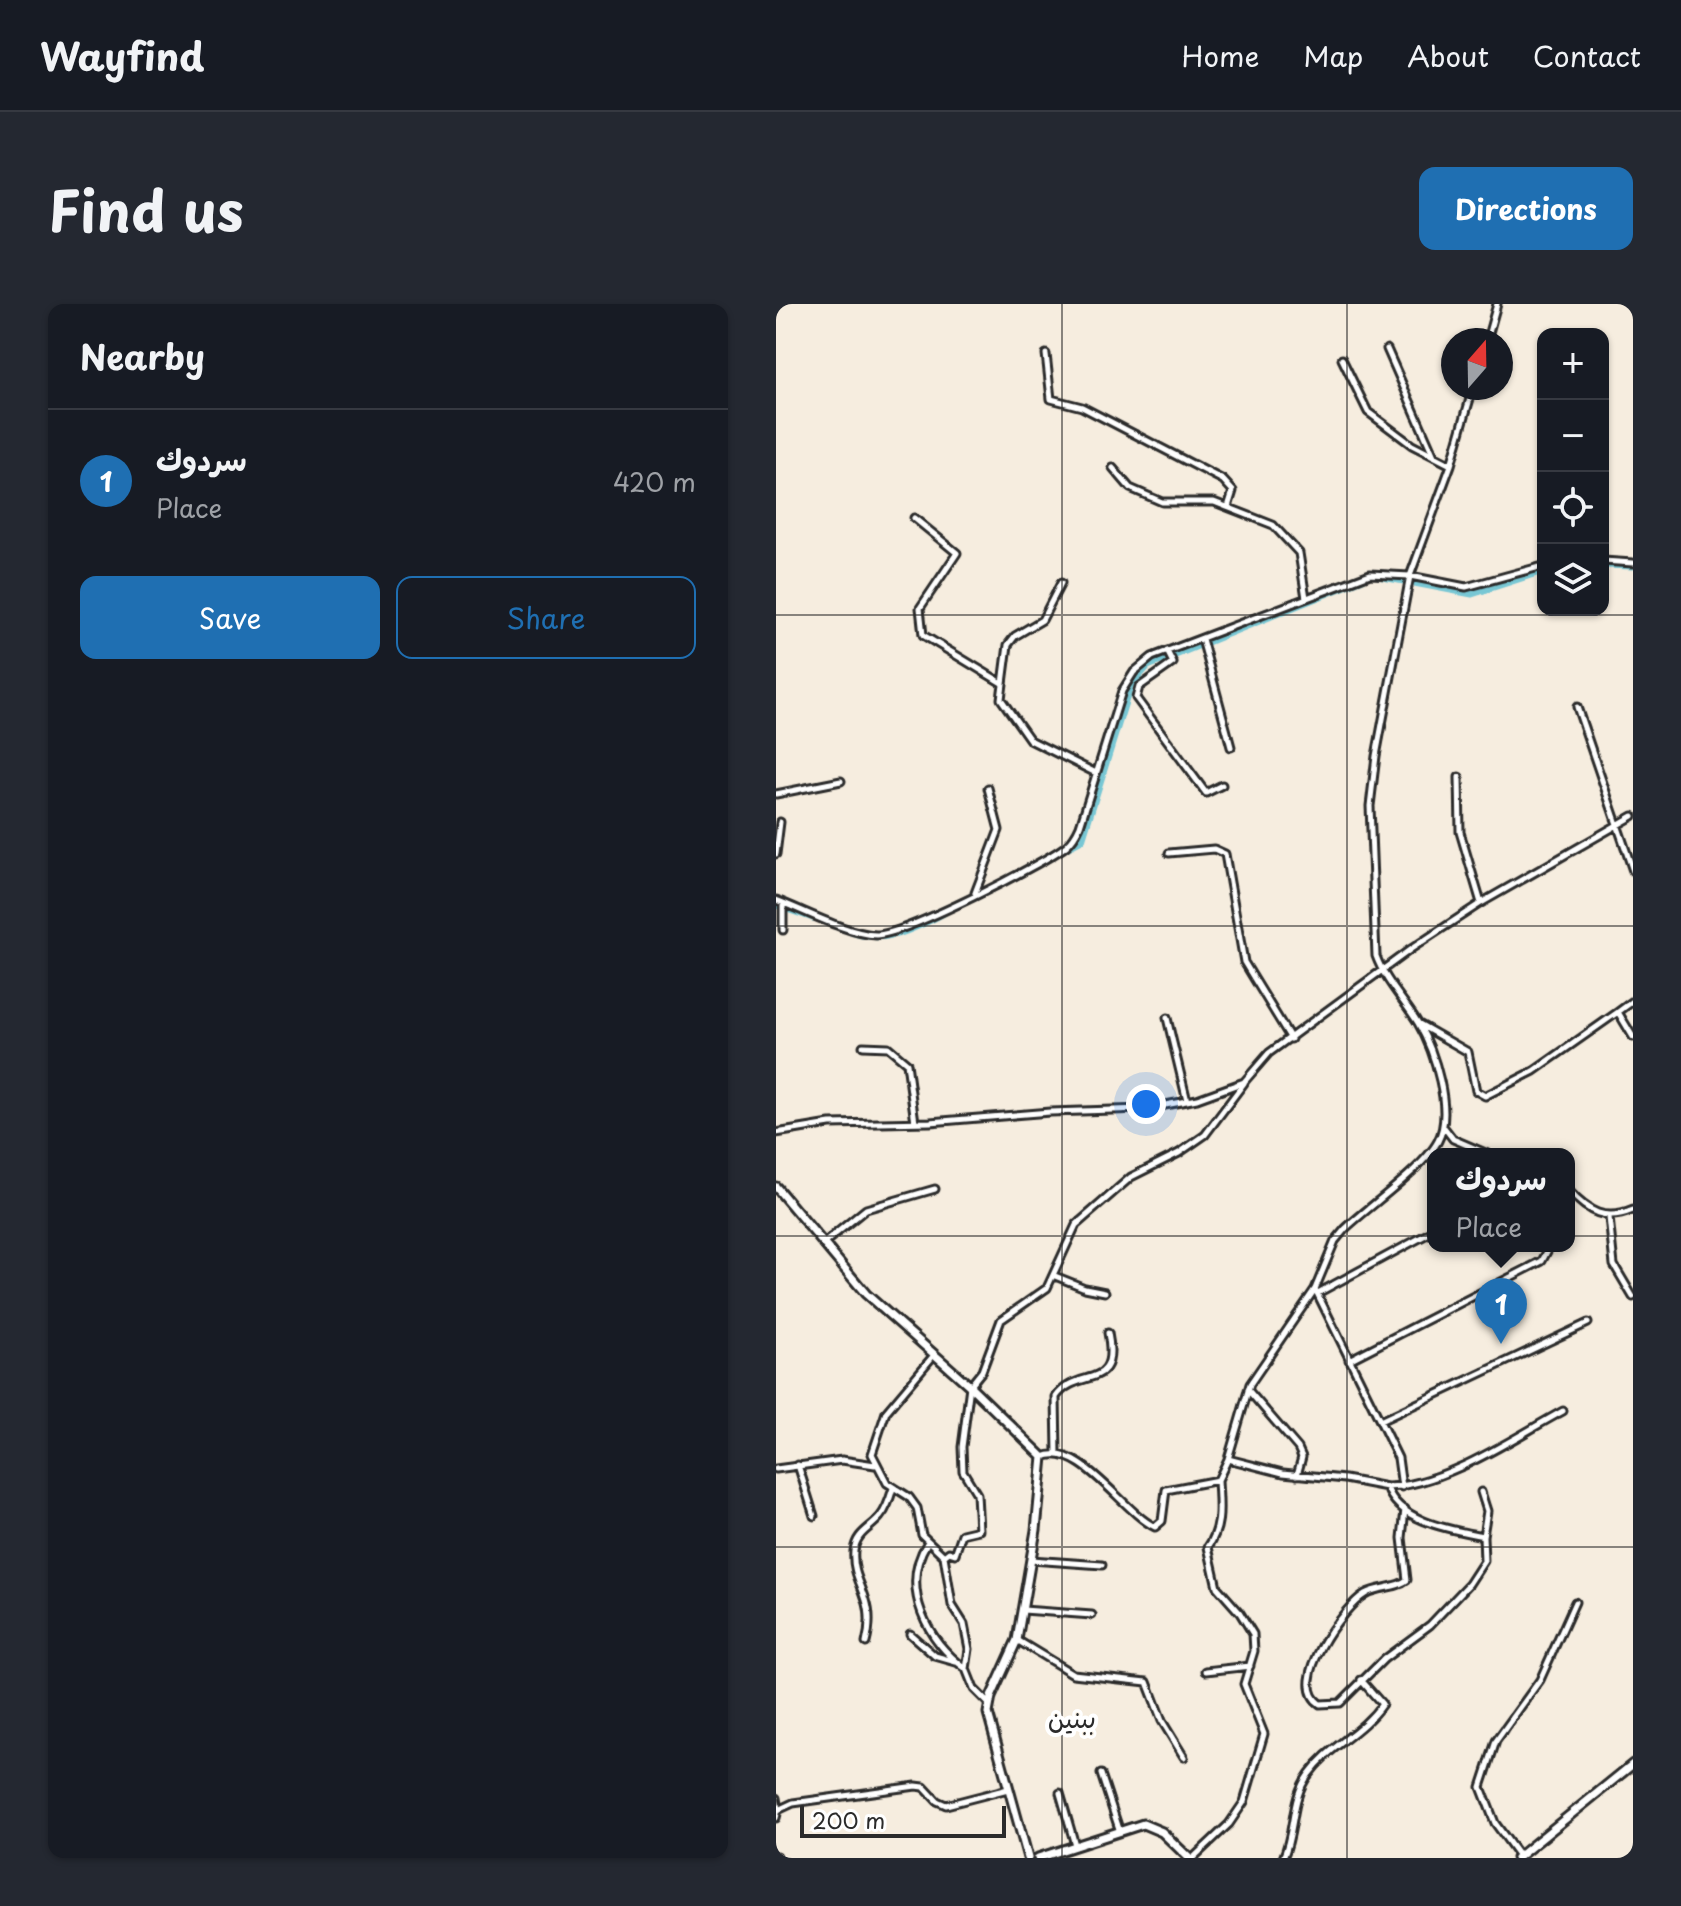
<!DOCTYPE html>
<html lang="en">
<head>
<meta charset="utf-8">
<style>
  body { margin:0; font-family:"Playpen Sans","Playpen Sans Arabic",sans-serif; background:#242831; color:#f1f3f6 }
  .controls { position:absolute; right:24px; top:24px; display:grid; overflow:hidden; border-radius:16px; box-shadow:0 2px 6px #0004 }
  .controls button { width:72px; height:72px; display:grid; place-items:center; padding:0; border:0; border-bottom:2px solid #363941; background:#171b24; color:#f1f3f6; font:40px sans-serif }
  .compass { position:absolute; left:665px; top:24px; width:72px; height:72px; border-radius:50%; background:#171b24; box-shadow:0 2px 6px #0004; rotate:20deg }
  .scale { position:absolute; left:24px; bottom:20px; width:206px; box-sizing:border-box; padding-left:8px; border:4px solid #2b2b2b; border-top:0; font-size:22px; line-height:28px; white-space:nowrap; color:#2b2b2b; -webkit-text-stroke:6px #fff; paint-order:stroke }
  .you { position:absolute; left:370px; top:800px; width:28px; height:28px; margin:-20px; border:6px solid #fff; border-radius:50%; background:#1a73e8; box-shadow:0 0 0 12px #1a73e833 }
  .badge { display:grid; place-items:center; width:52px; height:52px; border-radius:50%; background:#1f6fb2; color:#fff; font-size:26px; font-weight:700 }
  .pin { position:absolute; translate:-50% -66px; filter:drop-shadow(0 2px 4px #0008) }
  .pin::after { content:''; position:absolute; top:42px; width:28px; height:24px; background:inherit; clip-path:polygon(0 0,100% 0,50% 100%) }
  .popup { position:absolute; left:651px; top:844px; width:148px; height:104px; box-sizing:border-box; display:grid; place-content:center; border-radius:16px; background:#171b24; filter:drop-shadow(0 2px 6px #0005); font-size:26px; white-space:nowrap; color:#9ea1a6 }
  .popup b { font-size:30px; color:#f1f3f6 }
  .popup::after { content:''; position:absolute; left:50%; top:100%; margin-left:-16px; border:16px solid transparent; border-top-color:#171b24 }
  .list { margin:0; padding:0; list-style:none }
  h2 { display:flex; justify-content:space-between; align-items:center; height:104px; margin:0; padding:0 32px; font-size:34px }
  h2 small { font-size:26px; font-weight:400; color:#9ea1a6 }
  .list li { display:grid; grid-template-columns:52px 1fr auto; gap:24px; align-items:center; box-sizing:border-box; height:144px; padding:0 32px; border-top:2px solid #363941 }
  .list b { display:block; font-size:30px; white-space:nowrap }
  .list p { margin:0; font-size:26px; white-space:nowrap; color:#9ea1a6 }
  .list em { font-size:26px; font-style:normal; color:#9ea1a6 }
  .actions { display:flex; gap:16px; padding:24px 32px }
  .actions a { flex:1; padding:18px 0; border:2px solid #1f6fb2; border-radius:16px; text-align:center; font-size:28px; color:#1f6fb2 }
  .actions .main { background:#1f6fb2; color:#fff }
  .icon { flex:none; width:44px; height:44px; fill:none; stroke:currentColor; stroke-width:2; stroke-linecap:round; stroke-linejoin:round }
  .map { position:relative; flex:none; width:857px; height:1554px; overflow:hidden; border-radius:16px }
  header { display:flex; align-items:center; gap:48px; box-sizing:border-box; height:112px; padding:0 40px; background:#171b24; border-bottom:2px solid #363941 }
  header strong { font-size:38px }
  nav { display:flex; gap:44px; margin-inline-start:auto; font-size:28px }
  .intro { display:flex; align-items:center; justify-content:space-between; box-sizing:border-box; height:192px; padding:0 48px }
  h1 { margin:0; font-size:56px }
  .button { padding:20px 36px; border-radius:16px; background:#1f6fb2; color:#fff; font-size:28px; font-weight:700 }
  main { display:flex; gap:48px; padding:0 48px }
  aside { flex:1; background:#171b24; border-radius:16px; box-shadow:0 2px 6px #0004 }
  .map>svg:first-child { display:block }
</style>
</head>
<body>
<header>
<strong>Wayfind</strong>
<nav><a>Home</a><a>Map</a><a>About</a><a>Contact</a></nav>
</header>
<div class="intro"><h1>Find us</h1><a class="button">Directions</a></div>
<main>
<aside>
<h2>Nearby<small></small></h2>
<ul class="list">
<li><span class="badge">1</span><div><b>سردوك</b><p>Place</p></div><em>420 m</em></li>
</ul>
<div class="actions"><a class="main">Save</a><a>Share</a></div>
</aside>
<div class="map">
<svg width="857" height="1554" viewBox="0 0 857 1554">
  <rect width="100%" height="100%" fill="#f6eddf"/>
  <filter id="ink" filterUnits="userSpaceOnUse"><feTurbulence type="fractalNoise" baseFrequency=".0125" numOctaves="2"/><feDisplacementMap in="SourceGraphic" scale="16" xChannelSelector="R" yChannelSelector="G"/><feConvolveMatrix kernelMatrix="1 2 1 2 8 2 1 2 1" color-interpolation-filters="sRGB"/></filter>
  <g filter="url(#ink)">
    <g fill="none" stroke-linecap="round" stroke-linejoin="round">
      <path stroke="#78c7d4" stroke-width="7" d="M827 261 857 262
        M602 272 696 290 767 267
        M285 547 306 536 354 382 372 362 587 275
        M0 601 37 614
        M75 628C110 641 137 625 168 609"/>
      <g stroke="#2b2b2b" stroke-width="11">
        <path id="minor" d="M711 36 721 0
          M611 45 658 152
          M270 50 275 95 306 103 447 176 457 187 452 203
          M566 55 592 108 636 141 675 161
          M697 84 675 161 634 272 600 452 594 502 600 652C609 677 628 696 642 719 658 746 678 807 662 837 648 864 593 902 569 925L559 937 539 985 604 1117 812 1019
          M337 164 354 184 386 198H438L497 221 523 249 530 294
          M138 214 181 249 144 304 147 331 226 379
          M827 257 857 259
          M285 279 266 316 239 332 232 341 225 395 254 436 320 469
          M426 335 455 443
          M391 347 397 359 363 383 360 394 430 489 446 481
          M801 403 857 567
          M683 473 684 528 705 599
          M0 490 65 477
          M393 549 438 545 449 550 468 658 515 735
          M0 550 4 518
          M199 589 223 526 212 484
          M0 596C27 606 72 630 100 631 128 631 265 561 290 542 297 536 301 529 304 522L346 387 358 368 376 353 594 270 634 272 690 283 767 262
          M7 599V626
          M842 708 857 697
          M391 714 411 797
          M643 720 692 748 700 787 709 792 758 767 842 708 857 733
          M87 742 112 743 131 759 139 818
          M667 822 677 835 712 850
          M0 829 54 820 154 818 274 808 368 805 421 795 468 778 493 749 635 645 705 599 857 512
          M793 887C812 908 829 918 857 906
          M833 913 838 961 857 993
          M47 940 90 905 159 885
          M279 972 309 984 329 988
          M542 989 657 927
          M158 1051 110 1108 96 1150 111 1179 133 1193 141 1204 146 1231 168 1252 176 1301 188 1320 193 1345 190 1365 198 1385 213 1400
          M573 1056 766 957 774 942
          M472 1086 522 1144 526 1153 521 1171
          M604 1117 622 1154 626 1183
          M281 1150 280 1093C302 1062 344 1089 332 1029
          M267 1153C304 1137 347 1208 379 1223L386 1217 390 1186 442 1176 452 1155 507 1169 569 1175 611 1183
          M452 1155 474 1080 539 985
          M22 1161 38 1212
          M0 1165 66 1156 99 1161
          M705 1188 711 1207 707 1232C677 1226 622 1218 611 1183 668 1182 737 1134 787 1107
          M629 1205 626 1234 631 1276C620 1285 602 1282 589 1290 567 1303 511 1379 544 1400L564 1399 608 1355 654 1321 693 1280 708 1257 707 1232
          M151 1239C123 1285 152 1337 190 1365
          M168 1252 173 1248 179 1250 186 1230 203 1226 201 1190 187 1167 186 1143 194 1082 206 1067 225 1016 271 984 300 921 355 873 403 849 429 831 468 779
          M255 1256 326 1261
          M247 1306 316 1311
          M134 1330 159 1352 180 1358
          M241 1336 297 1370 371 1378 386 1417 408 1453
          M90 1339C102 1292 75 1281 78 1247 80 1229 94 1225 104 1213 111 1205 114 1194 117 1184
          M430 1367 474 1362
          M325 1470 343 1525
          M284 1489 299 1541
          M0 1494 2 1506
          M0 1514 2 1506 17 1499 140 1482 148 1483 161 1497 170 1501 232 1485
          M0 1552 1 1554
          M743 1552 719 1519 705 1483 720 1437 764 1376 799 1298
          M417 1554 453 1520 468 1498 488 1430 468 1380 478 1347 477 1330 464 1309 441 1283 432 1243C447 1222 443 1201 442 1176
          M507 1554C520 1526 514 1495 533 1470 553 1442 586 1429 606 1400L585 1376"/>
      </g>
      <g stroke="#2b2b2b" stroke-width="13">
        <path id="tertiary" d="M262 1554 367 1520 386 1528 413 1554
          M741 1554 857 1460"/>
      </g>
      <g stroke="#2b2b2b" stroke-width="13">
        <path id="secondary" d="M0 883 90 990 194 1082 267 1153 260 1226 241 1336 215 1393 212 1409 252 1554"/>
      </g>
      <use href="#minor" stroke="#fff" stroke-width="5"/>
      <use href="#tertiary" stroke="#fff" stroke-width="7"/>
      <use href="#secondary" stroke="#fff" stroke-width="7"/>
    </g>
  </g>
  <path fill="none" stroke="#2b2b2b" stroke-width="2" stroke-opacity="0.55" d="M286 0V1554M571 0V1554M0 311H857M0 622H857M0 932H857M0 1243H857"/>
  <g text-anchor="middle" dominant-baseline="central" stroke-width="8" stroke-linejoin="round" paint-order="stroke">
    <g font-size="26" fill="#2b2b2b" stroke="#fff">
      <text x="296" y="1413">ببنين</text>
    </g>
  </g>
</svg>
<div class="controls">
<button>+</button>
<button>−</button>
<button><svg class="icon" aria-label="locate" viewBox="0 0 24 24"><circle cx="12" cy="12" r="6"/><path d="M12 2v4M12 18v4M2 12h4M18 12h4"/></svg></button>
<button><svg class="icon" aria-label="layers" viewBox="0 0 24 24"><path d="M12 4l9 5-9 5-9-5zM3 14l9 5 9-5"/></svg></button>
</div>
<svg class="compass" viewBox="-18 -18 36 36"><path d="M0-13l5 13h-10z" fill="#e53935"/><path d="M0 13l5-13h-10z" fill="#9ea1a6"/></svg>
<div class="scale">200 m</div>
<div class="you"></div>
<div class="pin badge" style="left:725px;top:1040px">1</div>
<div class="popup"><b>سردوك</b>Place</div>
</div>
</main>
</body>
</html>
